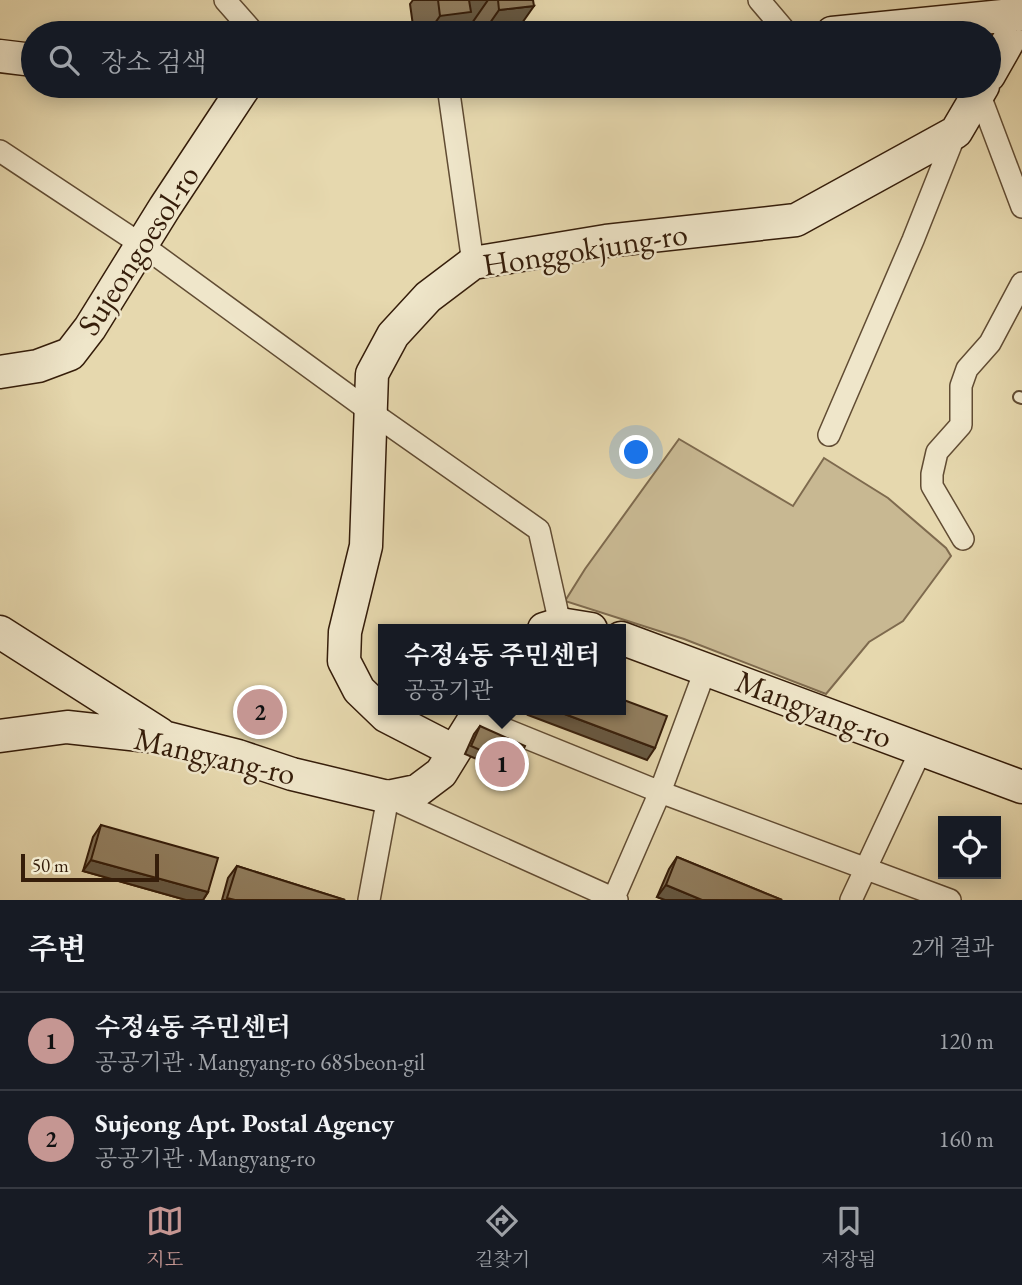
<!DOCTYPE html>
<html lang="ko">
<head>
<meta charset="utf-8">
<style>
  body { margin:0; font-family:"EB Garamond","Noto Serif KR",serif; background:#20242c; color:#f1f3f6 }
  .controls { position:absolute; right:21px; bottom:21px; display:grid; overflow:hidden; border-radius:0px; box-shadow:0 4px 18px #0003 }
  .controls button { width:63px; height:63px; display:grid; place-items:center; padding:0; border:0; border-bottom:2px solid #363941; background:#171b24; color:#f1f3f6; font:35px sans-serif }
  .scale { position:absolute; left:21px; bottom:18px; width:138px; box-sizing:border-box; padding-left:7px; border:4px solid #351d0a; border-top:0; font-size:19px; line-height:24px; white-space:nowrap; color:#351d0a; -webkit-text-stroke:5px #efe6ca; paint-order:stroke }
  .you { position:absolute; left:637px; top:453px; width:24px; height:24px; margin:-18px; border:5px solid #fff; border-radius:50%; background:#1a73e8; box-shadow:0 0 0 10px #1a73e833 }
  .badge { display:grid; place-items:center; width:46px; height:46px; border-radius:50%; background:#c59692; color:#111; font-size:23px; font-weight:700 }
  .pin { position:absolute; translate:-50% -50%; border:4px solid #fff; box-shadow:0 2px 7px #0006 }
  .popup { position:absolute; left:378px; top:624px; width:248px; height:91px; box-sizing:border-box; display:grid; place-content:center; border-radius:0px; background:#171b24; filter:drop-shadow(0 2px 5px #0005); font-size:23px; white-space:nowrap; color:#9ea1a6 }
  .popup b { font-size:26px; color:#f1f3f6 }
  .popup::after { content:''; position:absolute; left:50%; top:100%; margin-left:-14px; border:14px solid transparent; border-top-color:#171b24 }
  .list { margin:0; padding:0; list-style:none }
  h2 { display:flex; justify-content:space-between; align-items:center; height:91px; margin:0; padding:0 28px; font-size:30px }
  h2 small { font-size:23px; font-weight:400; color:#9ea1a6 }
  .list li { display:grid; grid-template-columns:46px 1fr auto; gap:21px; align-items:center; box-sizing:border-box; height:98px; padding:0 28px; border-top:2px solid #363941 }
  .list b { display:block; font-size:26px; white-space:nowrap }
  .list p { margin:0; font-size:23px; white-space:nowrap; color:#9ea1a6 }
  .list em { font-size:23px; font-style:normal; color:#9ea1a6 }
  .icon { flex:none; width:38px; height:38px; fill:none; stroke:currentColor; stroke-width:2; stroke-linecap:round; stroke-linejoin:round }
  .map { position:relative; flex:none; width:1022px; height:900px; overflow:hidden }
  .search { position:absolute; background:#171b24; box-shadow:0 4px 18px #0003; left:21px; right:21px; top:21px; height:77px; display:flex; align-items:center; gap:18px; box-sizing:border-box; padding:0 24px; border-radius:38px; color:#9ea1a6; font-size:26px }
  .sheet { height:287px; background:#171b24 }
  nav { display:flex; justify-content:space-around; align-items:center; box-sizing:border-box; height:98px; border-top:2px solid #363941; background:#171b24; font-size:19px; color:#9ea1a6 }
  nav a { display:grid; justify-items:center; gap:4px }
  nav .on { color:#c59692 }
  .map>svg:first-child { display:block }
</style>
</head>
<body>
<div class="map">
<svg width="1022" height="900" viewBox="0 0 1022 900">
  <rect width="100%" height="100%" fill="#e6d8ae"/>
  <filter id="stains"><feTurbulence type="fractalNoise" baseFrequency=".00286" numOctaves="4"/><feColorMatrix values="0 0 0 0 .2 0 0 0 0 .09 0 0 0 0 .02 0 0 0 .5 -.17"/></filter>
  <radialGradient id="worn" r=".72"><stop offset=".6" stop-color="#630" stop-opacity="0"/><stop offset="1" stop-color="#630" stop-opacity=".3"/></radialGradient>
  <path fill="#c8b892" stroke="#7e6a4e" stroke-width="2" d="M679 439 793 506 824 458 888 498 946 548 951 556 903 621 869 642 826 694 684 639 565 601 585 569Z"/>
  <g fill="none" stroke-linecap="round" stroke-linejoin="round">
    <g stroke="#614c33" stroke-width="14">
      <path id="lane" d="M1019 397 1022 398"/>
    </g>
    <g stroke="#614c33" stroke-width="24">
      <path id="street" d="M225 0 254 33
        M759 0 787 33
        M448 86 473 263
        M979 93 1022 207
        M0 151 142 245 371 412 539 530 560 624
        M829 435 913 240 956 132
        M963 539 932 486V474L937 452 961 425V386L967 369 990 343 1022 283
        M475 717 660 792 950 900
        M369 900 388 797 617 900
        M613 900 660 792 706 668
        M851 900 921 750"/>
    </g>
    <g stroke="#351d0a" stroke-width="35">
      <path id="secondary" d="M832 33 1022 14
        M0 56 33 60
        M989 75 1022 17
        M0 372 38 366 70 354 90 328 165 207 245 86
        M544 629 560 624 591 629
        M0 632 160 734
        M621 638 1022 787
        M0 736 67 727 167 738 238 756 292 774 388 797 417 791 441 773 480 710
        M454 751 386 716 359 690 344 661 345 632 366 546 372 374 393 335 428 297 473 263 606 241 796 220 956 132 983 86"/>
    </g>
    <use href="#lane" stroke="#efe6ca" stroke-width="10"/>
    <use href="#street" stroke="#efe6ca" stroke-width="21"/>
    <use href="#secondary" stroke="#efe6ca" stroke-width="32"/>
  </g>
  <path fill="#7d6c52" stroke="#351d0a" stroke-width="2" d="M413 0H533L515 33H473L472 23 462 24 456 33H414L410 4Z
    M480 726 516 766 511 774 465 754 474 734Z
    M101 825 208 892 203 900H186L83 871 93 837Z
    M677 857 782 900H665L657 897 669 869Z
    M237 866 345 900H222L228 878Z"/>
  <path fill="#665842" stroke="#351d0a" stroke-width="2" d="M462 0H488L472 23 462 24 456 33H428L440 16Z
    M534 6 515 33H483L499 10Z
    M532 710H554L655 748 647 760 528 715Z
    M91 860 208 892 203 900H186L83 871Z
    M666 885 702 900H665L657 897Z"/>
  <path fill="#917e5f" stroke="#351d0a" stroke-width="2" d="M438 0H469L471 12 440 16Z
    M498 0H533L534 6 499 10Z
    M621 699 667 716 655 748 554 710H621Z
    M480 726 525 746 516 766 471 746Z
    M101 825 218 858 208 892 91 860Z
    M677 857 782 900H702L666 885Z
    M237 866 345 900H235L227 898Z"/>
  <g text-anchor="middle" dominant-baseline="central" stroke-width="5" stroke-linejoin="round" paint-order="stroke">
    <g font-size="32" fill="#351d0a" stroke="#efe6ca">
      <text transform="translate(585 249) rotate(-9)">Honggokjung-ro</text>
      <text transform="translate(138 250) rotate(-57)">Sujeongoesol-ro</text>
      <text transform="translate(814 709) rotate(21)">Mangyang-ro</text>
      <text transform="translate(215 756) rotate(13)">Mangyang-ro</text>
    </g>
  </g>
  <rect width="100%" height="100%" filter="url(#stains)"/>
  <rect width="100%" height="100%" fill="url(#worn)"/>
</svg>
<div class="controls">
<button><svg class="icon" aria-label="locate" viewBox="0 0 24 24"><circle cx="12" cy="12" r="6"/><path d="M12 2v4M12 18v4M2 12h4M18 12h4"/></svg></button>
</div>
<div class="scale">50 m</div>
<div class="you"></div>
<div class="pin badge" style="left:502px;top:764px">1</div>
<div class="popup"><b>수정4동 주민센터</b>공공기관</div>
<div class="pin badge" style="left:260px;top:712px">2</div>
<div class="search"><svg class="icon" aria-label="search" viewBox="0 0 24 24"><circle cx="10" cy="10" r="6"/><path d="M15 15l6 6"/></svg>장소 검색</div>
</div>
<section class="sheet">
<h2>주변<small>2개 결과</small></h2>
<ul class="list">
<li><span class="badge">1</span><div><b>수정4동 주민센터</b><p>공공기관 · Mangyang-ro 685beon-gil</p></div><em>120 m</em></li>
<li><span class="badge">2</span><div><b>Sujeong Apt. Postal Agency</b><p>공공기관 · Mangyang-ro</p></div><em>160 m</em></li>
</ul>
</section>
<nav>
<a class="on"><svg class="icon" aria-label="map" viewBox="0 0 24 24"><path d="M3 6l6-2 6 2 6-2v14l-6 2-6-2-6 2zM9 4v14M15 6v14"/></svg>지도</a>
<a><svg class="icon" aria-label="directions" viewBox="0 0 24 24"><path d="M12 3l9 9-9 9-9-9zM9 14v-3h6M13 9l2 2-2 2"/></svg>길찾기</a>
<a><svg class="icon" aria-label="saved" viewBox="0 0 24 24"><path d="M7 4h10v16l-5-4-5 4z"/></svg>저장됨</a>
</nav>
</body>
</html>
